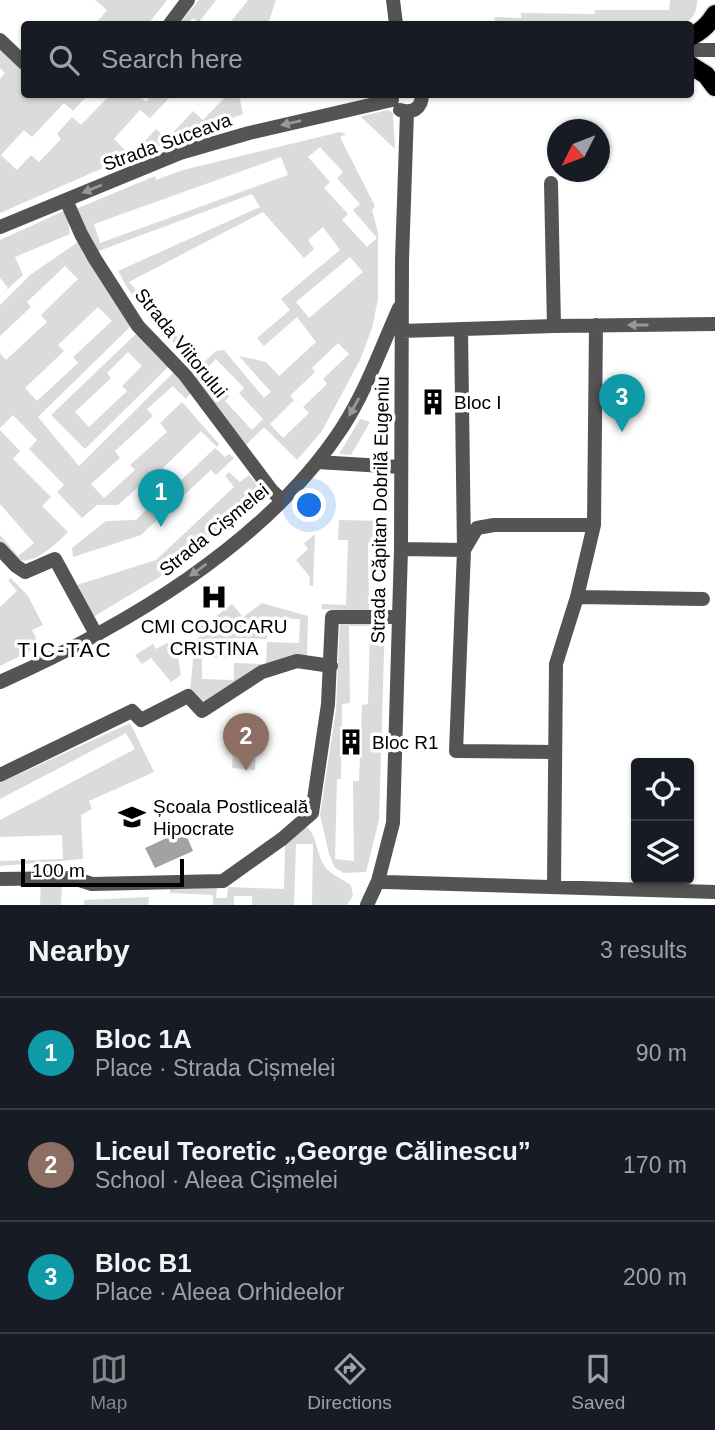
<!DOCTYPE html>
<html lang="en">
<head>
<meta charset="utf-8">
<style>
  body { margin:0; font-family:Helvetica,sans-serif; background:#242831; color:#f1f3f6 }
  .controls { position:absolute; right:21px; bottom:21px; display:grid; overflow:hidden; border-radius:7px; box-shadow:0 2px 5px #0004 }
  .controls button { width:63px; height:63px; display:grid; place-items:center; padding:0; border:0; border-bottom:2px solid #363941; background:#171b24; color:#f1f3f6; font:35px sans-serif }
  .compass { position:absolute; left:547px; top:119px; width:63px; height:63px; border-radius:50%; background:#171b24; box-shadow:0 2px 5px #0004; rotate:228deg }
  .scale { position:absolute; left:21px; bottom:18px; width:163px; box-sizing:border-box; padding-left:7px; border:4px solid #000; border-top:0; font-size:19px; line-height:24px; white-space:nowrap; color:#000; -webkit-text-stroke:5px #fff; paint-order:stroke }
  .you { position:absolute; left:310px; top:506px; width:24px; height:24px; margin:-18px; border:5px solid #fff; border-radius:50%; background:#1a73e8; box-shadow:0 0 0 10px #1a73e833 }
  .badge { display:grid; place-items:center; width:46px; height:46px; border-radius:50%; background:#858687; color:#fff; font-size:23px; font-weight:700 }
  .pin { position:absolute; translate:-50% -58px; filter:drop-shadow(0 2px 4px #0008) }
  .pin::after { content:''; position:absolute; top:37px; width:24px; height:21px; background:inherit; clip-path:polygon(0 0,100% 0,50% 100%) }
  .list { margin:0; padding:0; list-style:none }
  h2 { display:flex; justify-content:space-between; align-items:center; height:91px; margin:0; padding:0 28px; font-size:30px }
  h2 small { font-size:23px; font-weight:400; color:#9ea1a6 }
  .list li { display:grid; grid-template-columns:46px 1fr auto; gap:21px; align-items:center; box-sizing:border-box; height:112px; padding:0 28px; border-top:2px solid #363941 }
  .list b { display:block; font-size:26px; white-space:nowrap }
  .list p { margin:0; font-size:23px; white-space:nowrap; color:#9ea1a6 }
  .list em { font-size:23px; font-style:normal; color:#9ea1a6 }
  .icon { flex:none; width:38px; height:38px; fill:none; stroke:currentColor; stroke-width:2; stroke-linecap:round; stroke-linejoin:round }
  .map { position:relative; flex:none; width:715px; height:905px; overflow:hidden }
  .search { position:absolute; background:#171b24; box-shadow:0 2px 5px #0004; left:21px; right:21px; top:21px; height:77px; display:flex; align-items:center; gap:18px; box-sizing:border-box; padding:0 24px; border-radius:7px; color:#9ea1a6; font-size:26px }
  .sheet { height:427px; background:#171b24 }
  nav { display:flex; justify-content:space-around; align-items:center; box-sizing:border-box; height:98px; border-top:2px solid #363941; background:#171b24; font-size:19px; color:#9ea1a6 }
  nav a { display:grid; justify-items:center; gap:4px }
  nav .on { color:#858687 }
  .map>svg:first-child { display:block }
</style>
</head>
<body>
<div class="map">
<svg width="715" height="905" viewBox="0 0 715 905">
  <rect width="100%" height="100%" fill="#fff"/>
  <path fill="#dbdbdb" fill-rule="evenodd" d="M95 0H167L148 24H95L107 10Z
    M199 0H216L199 22 193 18 187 24H179Z
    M248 0H276L268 24H229Z
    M670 0H697C697 13 693 19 682 24H494L495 17 521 18V13L594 14 595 10H669Z
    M0 46 24 68V94L88 95 73 111 64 103 32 137 24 130 1 155 17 170 31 155 39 162 61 139 57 134 72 117 81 125 110 95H138L146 102 152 95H172L150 118 140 110 114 139 131 156 156 129 167 139 193 111 203 120 227 95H239L243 114 112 164 0 213V79L5 73 0 68Z
    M388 110 393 113 395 149 361 117 362 116Z
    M340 132 346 134 340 137 375 206 372 210 378 232V299L372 328 360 360 322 431 297 460 264 427 244 447 190 375 216 351 224 350 264 398 271 392 239 356 266 362 279 376 316 342 297 317 264 346 257 338 290 310 281 299 340 250 323 227 308 240 314 249 304 258 263 212 129 282 192 354 187 359 128 289 118 271 260 207 252 194 96 252 76 209 155 176 156 180 183 170ZM320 147 343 172 337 178 360 204 353 210 377 238 367 247 342 220 348 214 324 188 330 182 308 157ZM281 157 288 175 100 243 94 224ZM350 257 363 272 309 318 296 302ZM338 343 349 354 323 379 327 384 303 407 309 413 283 438 270 424 294 400 290 396 315 372 312 368ZM216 359 244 388 239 393 263 419 252 430 225 401 229 396 205 370Z
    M66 210 70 234 15 257 23 275 0 296 8 288 0 278V240Z
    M81 240 132 325 38 417 79 466 175 371 192 391 186 399 173 386 147 409 153 416 115 451 120 458 91 484 104 498 135 470 130 465 167 432 160 423 182 402 219 444 217 447 201 431 163 468 178 483 215 448 225 457 229 454 234 458 216 475 211 470 141 535 73 557 72 548 106 521 136 520 170 486 155 472 118 505H97L82 518 57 492 64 485 29 449 37 440 13 415 0 428V353L6 360 47 322 41 315 78 279 65 266 27 302 31 307 0 336V305L30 275ZM98 307 112 321 73 357 78 363 37 401 25 388 64 351 58 345Z
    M138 332 169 366 85 449 51 415ZM128 352 142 366 122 386 127 391 89 427 75 412 111 378 107 373Z
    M360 419 370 422 351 455 339 454Z
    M0 430 20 451 13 459 51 497 42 506 68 532C57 543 33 567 16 559 10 556 5 549 0 544V535L18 556 34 543 0 504Z
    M229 472 240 482 249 475 265 494 188 558 163 575 93 617 77 585 156 560 234 487 225 476Z
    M339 520 384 521 385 542 368 543 369 611 321 609 322 604 346 605 348 540H338Z
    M315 534 313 586 309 585 310 577 296 560 308 549 304 543Z
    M11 578 28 596 43 625 32 630 40 646 0 666V607L17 591 8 580Z
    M262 603 308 616 307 657 203 708 190 691 195 640 202 635 198 622 206 616 210 621 232 604 243 617ZM267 618 300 619 299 643 267 642 266 664 234 663V680L202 679V658H233L234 638 267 639Z
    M340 620 385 621 379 820 366 872 344 873 335 868 329 854 320 815 336 710ZM349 626H370L368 704 362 705 359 781H353L354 861 335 859 337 779H341L342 704 350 703Z
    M175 639 181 675 171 682 151 658 142 664 135 655 153 644 156 649 167 643 169 644Z
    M235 722 257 723 255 770 232 768Z
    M130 723 154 772 89 801 92 809 81 815 83 859 0 866V861L63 859 62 835 0 837V820L135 749 126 733 0 799V783Z
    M306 826C318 836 316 856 326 868 332 875 343 880 351 885L353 896 347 905H312L313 844H296L294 905H252V896H234V905H213V895L170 893V889L217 888 216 898H227L228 887 284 889 285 844Z
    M41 882 62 884 61 905H40Z
    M149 897 148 905H84V900Z"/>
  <path fill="#a2a2a2" d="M184 830 193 851 155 868 145 848Z"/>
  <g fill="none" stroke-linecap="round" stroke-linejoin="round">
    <g stroke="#dbdbdb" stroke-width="21">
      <path id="major" d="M690 37C702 31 708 25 715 14
        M690 65 706 75 715 87"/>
    </g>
    <path stroke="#545454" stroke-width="14" d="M393 0 396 24
      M170 24 188 0
      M0 40 24 63
      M690 50H715
      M400 110C413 114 422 108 422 94
      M551 183 554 326
      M66 200 81 234 95 259 138 326 185 375 272 491 282 500
      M0 227 180 153 249 133 392 100
      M461 329 464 550 456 751 555 752
      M402 331 554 326 715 324
      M317 462 400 467
      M0 549 16 566 25 572 55 559 97 636
      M401 549 464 550 477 528 494 525H594
      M577 597 703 599
      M0 682C124 627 266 544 342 428 366 391 381 348 399 308
      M0 775 132 711 141 720 188 696 202 711 262 672 297 661 331 666
      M0 879 73 878 92 884 223 881 282 839 312 813 328 704 332 617H398
      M378 881 385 882 715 892
      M554 886 556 664 577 597 594 525 596 325
      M367 905 378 881 393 823 401 549 402 260 407 112"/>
    <use href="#major" stroke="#000" stroke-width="18"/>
  </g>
  <defs><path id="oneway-solid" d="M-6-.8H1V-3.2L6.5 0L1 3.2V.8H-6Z" transform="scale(1.75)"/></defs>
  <g fill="#989898">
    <use href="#oneway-solid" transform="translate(291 123) rotate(167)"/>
    <use href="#oneway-solid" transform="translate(92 189) rotate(158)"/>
    <use href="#oneway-solid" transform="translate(638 325) rotate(180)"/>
    <use href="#oneway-solid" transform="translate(354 407) rotate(119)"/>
    <use href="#oneway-solid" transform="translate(198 570) rotate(144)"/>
  </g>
  <defs>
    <g id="building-bare" transform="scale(2.1)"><path d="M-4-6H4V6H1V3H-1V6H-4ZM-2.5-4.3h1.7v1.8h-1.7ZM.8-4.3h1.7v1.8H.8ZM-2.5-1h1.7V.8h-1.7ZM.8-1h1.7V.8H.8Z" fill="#000" stroke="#fff" stroke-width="2.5" paint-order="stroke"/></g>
    <g id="hospital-bare" transform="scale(2.1)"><path d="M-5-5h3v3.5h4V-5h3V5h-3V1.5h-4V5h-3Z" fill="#000" stroke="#fff" stroke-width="2.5" paint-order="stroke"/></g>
    <g id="university-bare" transform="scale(2.1)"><path d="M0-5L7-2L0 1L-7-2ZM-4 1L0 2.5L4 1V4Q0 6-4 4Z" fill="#000" stroke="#fff" stroke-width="2.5" paint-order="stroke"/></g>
  </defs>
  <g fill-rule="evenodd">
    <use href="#building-bare" x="433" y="402"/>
    <use href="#hospital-bare" x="214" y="597"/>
    <use href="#building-bare" x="351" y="742"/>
    <use href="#university-bare" x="132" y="817"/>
  </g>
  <g text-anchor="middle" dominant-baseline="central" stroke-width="7" stroke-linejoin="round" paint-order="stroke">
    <g font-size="19" fill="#000" stroke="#fff">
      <text transform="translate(167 142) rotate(-20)">Strada Suceava</text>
      <text transform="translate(181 343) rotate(51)">Strada Viitorului</text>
      <text transform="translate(380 510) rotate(-89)">Strada Căpitan Dobrilă Eugeniu</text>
      <text transform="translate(214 530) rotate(-39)">Strada Cișmelei</text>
    </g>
    <g font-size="19" fill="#000" stroke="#fff" text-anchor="start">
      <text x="454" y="402">Bloc I</text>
      <text x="214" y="626" text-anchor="middle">CMI COJOCARU<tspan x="214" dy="22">CRISTINA</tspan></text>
      <text x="372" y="742">Bloc R1</text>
      <text x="153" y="806">Școala Postliceală<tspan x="153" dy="22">Hipocrate</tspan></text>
    </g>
    <g font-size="21" letter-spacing="2" fill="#000" stroke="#fff">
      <text x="65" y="649">TIC-TAC</text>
    </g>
  </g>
</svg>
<div class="controls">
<button><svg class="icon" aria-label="locate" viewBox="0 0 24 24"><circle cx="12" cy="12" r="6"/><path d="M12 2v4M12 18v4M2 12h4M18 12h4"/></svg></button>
<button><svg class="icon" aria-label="layers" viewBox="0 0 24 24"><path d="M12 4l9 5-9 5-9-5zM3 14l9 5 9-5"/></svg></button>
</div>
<svg class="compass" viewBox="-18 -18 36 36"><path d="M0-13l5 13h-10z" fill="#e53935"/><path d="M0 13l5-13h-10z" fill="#9ea1a6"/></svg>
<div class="scale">100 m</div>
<div class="you"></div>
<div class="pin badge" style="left:161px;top:527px;background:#0f9aa8">1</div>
<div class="pin badge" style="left:246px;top:771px;background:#8d6e63">2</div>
<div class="pin badge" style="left:622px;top:432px;background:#0f9aa8">3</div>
<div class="search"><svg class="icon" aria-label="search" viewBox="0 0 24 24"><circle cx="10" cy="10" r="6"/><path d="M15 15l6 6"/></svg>Search here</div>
</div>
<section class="sheet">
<h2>Nearby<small>3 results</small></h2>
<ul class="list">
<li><span class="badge" style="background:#0f9aa8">1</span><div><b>Bloc 1A</b><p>Place · Strada Cișmelei</p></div><em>90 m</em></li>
<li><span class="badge" style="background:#8d6e63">2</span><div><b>Liceul Teoretic „George Călinescu”</b><p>School · Aleea Cișmelei</p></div><em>170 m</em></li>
<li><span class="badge" style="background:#0f9aa8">3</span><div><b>Bloc B1</b><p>Place · Aleea Orhideelor</p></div><em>200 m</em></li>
</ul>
</section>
<nav>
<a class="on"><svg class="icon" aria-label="map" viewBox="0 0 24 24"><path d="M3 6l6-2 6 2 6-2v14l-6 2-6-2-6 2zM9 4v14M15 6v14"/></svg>Map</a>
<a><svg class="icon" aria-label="directions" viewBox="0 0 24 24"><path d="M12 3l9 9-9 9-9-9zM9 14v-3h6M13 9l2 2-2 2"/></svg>Directions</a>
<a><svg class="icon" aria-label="saved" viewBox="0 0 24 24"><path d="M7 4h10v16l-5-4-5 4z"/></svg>Saved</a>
</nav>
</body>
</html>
